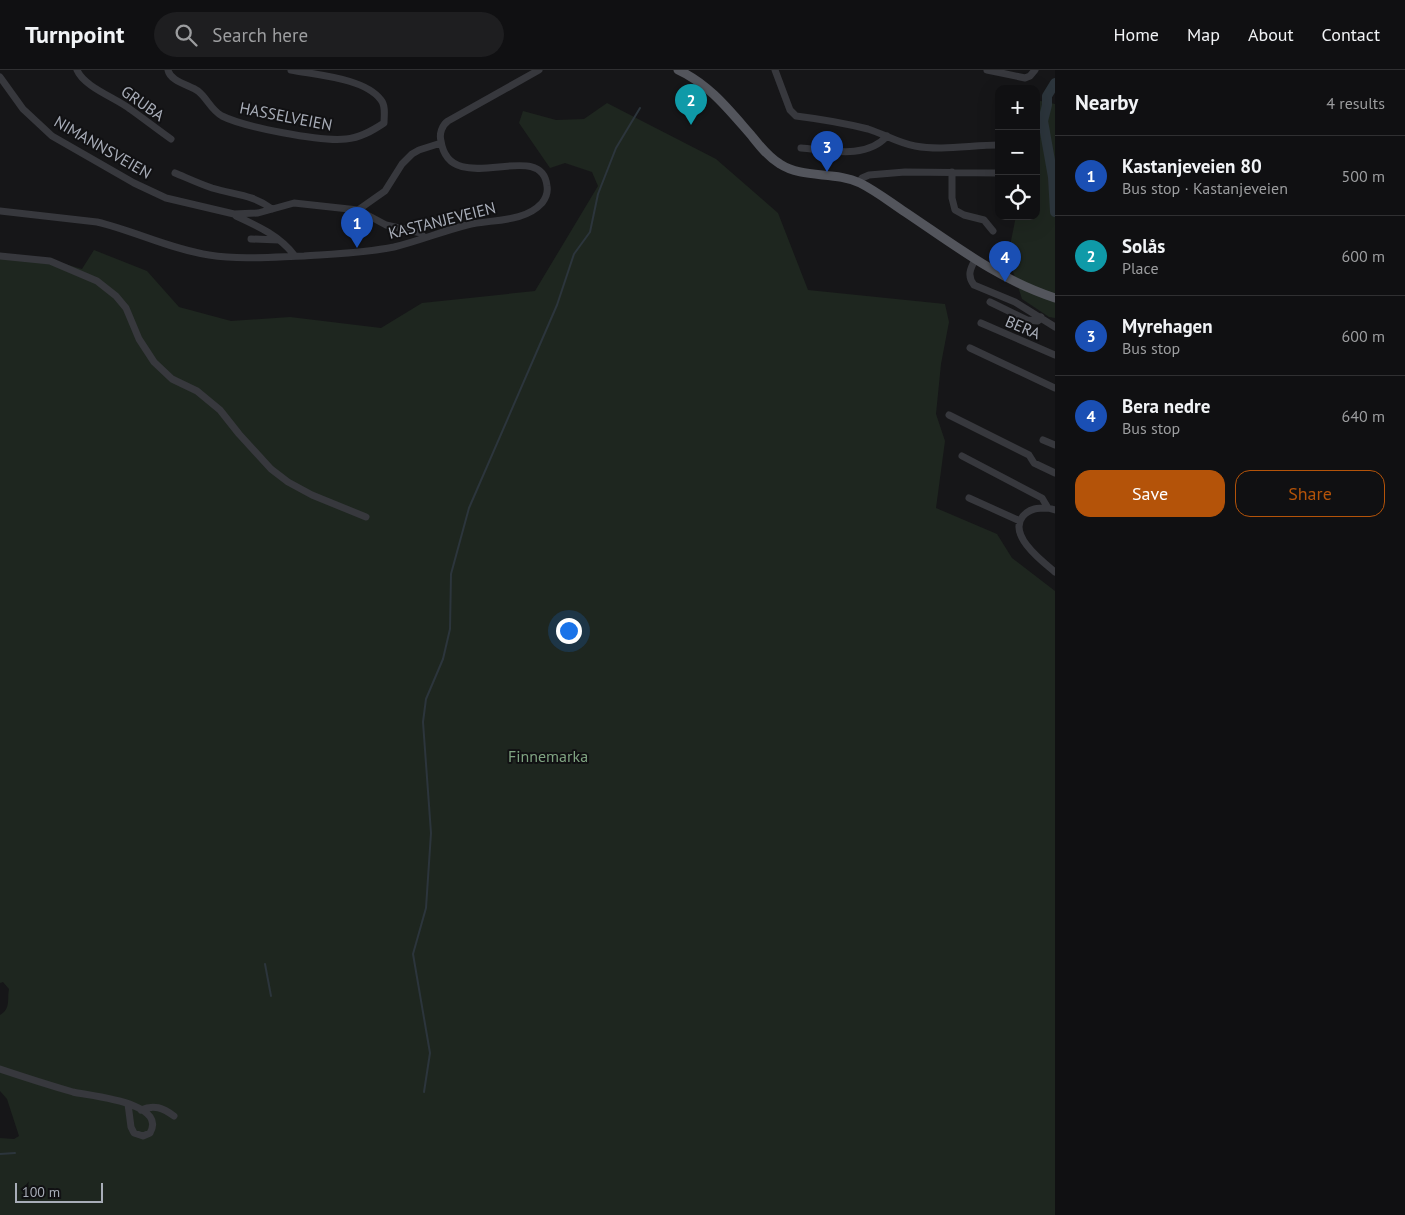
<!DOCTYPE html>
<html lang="en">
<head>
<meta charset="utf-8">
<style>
  body { margin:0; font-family:"PT Sans",sans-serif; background:#1e1e20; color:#f1f3f6 }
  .controls { position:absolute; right:15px; top:15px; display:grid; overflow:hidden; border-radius:10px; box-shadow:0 5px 20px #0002 }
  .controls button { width:45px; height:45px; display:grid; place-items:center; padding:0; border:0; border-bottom:1px solid #303032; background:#101012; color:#f1f3f6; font:25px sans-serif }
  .scale { position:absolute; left:15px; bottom:12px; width:88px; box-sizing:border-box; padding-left:5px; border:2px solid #a8adb8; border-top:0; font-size:14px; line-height:18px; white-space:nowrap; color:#a8adb8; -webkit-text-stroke:4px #111113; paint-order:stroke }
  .you { position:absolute; left:568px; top:560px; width:18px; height:18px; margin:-12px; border:4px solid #fff; border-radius:50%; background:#1a73e8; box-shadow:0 0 0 8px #1a73e833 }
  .badge { display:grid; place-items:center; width:32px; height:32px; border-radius:50%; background:#b45309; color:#fff; font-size:16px; font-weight:700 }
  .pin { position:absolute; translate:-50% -41px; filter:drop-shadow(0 1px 2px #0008) }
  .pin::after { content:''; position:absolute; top:26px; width:18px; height:15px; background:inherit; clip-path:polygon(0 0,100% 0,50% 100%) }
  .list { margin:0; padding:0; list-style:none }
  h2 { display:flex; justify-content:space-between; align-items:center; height:65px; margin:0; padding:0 20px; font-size:21px }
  h2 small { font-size:16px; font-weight:400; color:#9c9d9f }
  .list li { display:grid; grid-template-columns:32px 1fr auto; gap:15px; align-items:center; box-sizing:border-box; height:80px; padding:0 20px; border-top:1px solid #303032 }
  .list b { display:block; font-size:19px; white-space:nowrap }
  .list p { margin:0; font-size:16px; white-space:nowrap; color:#9c9d9f }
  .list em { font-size:16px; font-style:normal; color:#9c9d9f }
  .actions { display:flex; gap:10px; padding:15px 20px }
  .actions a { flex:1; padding:11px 0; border:1px solid #b45309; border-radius:15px; text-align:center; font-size:18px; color:#b45309 }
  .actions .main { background:#b45309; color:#fff }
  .icon { flex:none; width:28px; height:28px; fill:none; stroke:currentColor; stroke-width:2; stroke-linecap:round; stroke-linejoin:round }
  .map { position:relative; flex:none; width:1055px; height:1145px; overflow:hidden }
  header { display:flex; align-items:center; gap:30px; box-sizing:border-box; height:70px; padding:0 25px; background:#101012; border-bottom:1px solid #303032 }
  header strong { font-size:24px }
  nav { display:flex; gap:28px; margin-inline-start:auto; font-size:18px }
  .search { width:350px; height:45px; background:#1e1e20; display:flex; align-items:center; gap:12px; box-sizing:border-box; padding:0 18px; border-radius:28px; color:#9c9d9f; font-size:19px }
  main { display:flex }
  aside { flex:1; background:#101012 }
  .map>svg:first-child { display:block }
</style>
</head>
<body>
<header>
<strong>Turnpoint</strong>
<div class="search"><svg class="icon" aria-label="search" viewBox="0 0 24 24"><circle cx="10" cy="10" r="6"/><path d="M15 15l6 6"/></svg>Search here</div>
<nav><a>Home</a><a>Map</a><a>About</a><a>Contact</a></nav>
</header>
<main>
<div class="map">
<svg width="1055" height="1145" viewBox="0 0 1055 1145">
  <rect width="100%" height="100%" fill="#161618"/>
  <path fill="#1e261f" d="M1036 30 1055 34V248L1049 247 1022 229 1008 186 1016 146H1036Z
    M607 33 716 89 778 143 808 220 945 234 949 252 941 294 936 344 945 371 936 438 997 464 1012 488 1055 521V1145H0V1068L14 1069 19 1066 7 1029 0 1021V945C11 939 7 929 9 919L3 912 0 913V183L51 190 82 199 94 180 147 201 179 237 231 251 290 247 381 258 422 233 535 221 598 116 592 102 565 93 550 98 519 53 523 41 556 50 584 49Z"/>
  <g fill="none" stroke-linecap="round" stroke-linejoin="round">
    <path stroke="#2c353c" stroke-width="2" d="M265 894 271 926
      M424 1022 430 983 413 884 426 838 431 763 423 652 426 629 443 589 450 559 451 504 469 438 557 235 574 184 590 162 598 124 616 78 640 38
      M0 1084 15 1083"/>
    <path stroke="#2c353c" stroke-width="10" d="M1055 13 1047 26V35L1043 51 1053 107 1055 142"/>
    <path stroke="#37383d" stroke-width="7" d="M77 0C84 17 116 28 130 39 144 49 157 59 171 69
      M168 0C170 11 189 15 198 21 207 28 211 40 222 46 244 57 321 72 346 69 360 68 372 61 384 53 384 46 386 36 381 30 365 8 316 5 291 0
      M775 0 790 40 796 46C820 49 844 53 868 59 884 64 898 73 915 76 942 81 971 75 999 75
      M987 0 1025 8 1030 6 1035 0
      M0 7 23 39 52 66 134 113 166 128 234 144 258 143 294 133 358 140 385 121 402 94 412 84 419 80 441 73
      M801 78C828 80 866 90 887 66
      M952 102V128L955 140 964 145 984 150 993 161
      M175 103C187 108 200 114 212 118 235 125 252 124 272 139
      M859 112 862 108 869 105 905 102 999 103
      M358 140 386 155 421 163 424 168
      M0 141 97 152C135 161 170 179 209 185 241 190 272 187 304 186 334 184 365 183 394 177 419 171 443 161 467 155 491 149 524 153 542 133 546 128 548 122 547 116 542 66 450 131 441 71 439 64 442 55 448 51L539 0
      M236 146C258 156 280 166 295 186
      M251 169 279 170
      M0 186 50 191 97 211 116 226 126 238 139 269 154 292 172 309 197 321 220 340 239 364 271 399 288 412 312 425 366 447
      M975 190C970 199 967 206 974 215L1015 232 1055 257
      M990 232 1027 250 1038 251 1041 247
      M981 253 1055 285
      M970 278 1055 318
      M949 345 1029 385 1034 393 1055 403
      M1043 370 1055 375
      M962 386 1042 428 1048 438 1055 440
      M969 428 1020 451
      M1048 438C1038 438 1030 438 1023 446 1007 465 1043 492 1055 502
      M0 999C24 1007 49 1015 73 1022 89 1026 168 1032 150 1063L143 1066 134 1063 131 1057 128 1034
      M141 1040C154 1034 163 1038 174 1046"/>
    <path stroke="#53555c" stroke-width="9" d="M678 0C709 14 729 40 751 65 759 75 768 87 780 94 803 109 835 101 860 113 876 121 890 132 905 142 953 174 999 210 1055 228"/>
  </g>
  <g text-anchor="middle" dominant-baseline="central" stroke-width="4" stroke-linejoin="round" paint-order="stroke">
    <g font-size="16" fill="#a8adb8" stroke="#111113">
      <text transform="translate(143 33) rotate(35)">GRUBA</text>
      <text transform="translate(286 46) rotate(11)">HASSELVEIEN</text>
      <text transform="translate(103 77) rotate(30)">NIMANNSVEIEN</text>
      <text transform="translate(442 150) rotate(-14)">KASTANJEVEIEN</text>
      <text transform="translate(1023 257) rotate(23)">BERA</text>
    </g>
    <g font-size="16" fill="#7fa381" stroke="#111113">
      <text x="548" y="686">Finnemarka</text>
    </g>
  </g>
</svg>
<div class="controls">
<button>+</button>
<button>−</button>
<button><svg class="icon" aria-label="locate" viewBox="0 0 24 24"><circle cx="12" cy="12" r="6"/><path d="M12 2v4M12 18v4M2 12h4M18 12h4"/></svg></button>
</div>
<div class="scale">100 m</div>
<div class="you"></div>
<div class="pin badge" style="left:357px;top:178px;background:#1a4fb4">1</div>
<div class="pin badge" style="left:691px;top:55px;background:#0f9aa8">2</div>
<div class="pin badge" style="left:827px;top:102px;background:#1a4fb4">3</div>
<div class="pin badge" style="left:1005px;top:212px;background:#1a4fb4">4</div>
</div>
<aside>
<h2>Nearby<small>4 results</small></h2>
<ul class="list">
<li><span class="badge" style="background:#1a4fb4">1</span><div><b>Kastanjeveien 80</b><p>Bus stop · Kastanjeveien</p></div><em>500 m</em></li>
<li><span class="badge" style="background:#0f9aa8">2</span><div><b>Solås</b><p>Place</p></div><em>600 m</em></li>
<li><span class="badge" style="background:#1a4fb4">3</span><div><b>Myrehagen</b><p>Bus stop</p></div><em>600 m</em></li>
<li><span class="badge" style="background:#1a4fb4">4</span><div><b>Bera nedre</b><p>Bus stop</p></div><em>640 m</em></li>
</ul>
<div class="actions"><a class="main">Save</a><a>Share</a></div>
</aside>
</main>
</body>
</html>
